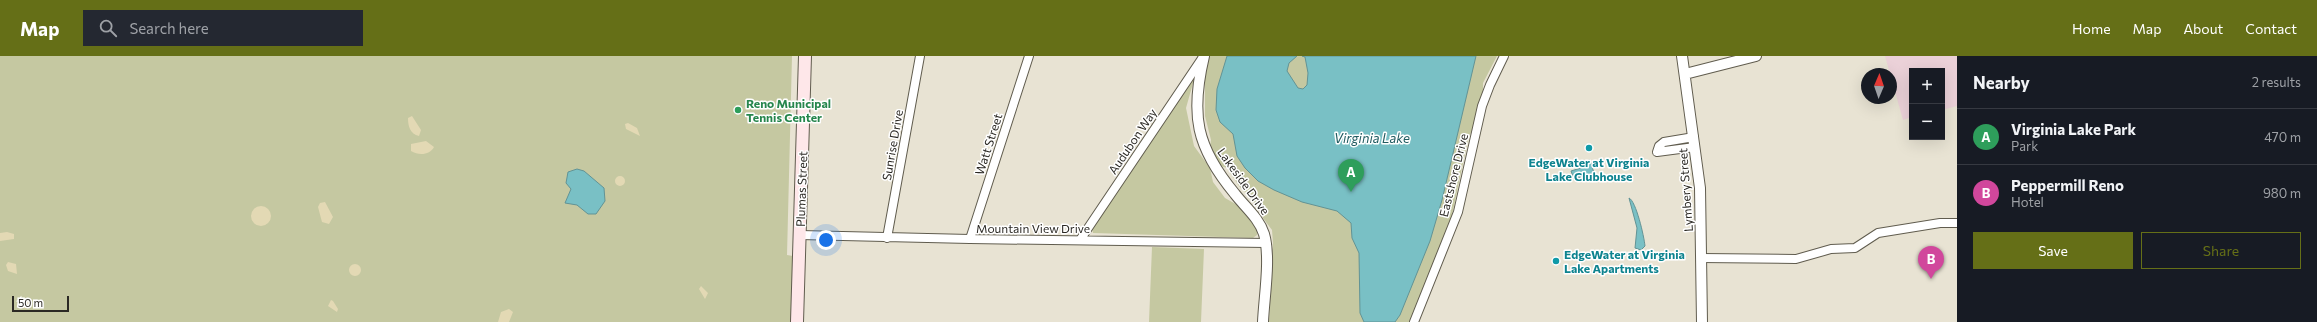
<!DOCTYPE html>
<html lang="en">
<head>
<meta charset="utf-8">
<style>
  body { margin:0; font-family:Commissioner,sans-serif; background:#242831; color:#f1f3f6 }
  .controls { position:absolute; right:12px; top:12px; display:grid; overflow:hidden; border-radius:0px; box-shadow:0 4px 16px #0002 }
  .controls button { width:36px; height:36px; display:grid; place-items:center; padding:0; border:0; border-bottom:1px solid #363941; background:#171b24; color:#f1f3f6; font:20px sans-serif }
  .compass { position:absolute; left:1861px; top:12px; width:36px; height:36px; border-radius:50%; background:#171b24; box-shadow:0 4px 16px #0002; rotate:2deg }
  .scale { position:absolute; left:12px; bottom:10px; width:57px; box-sizing:border-box; padding-left:4px; border:2px solid #2b2924; border-top:0; font-size:11px; line-height:14px; white-space:nowrap; color:#2b2924; -webkit-text-stroke:3px #fff; paint-order:stroke }
  .you { position:absolute; left:826px; top:184px; width:14px; height:14px; margin:-10px; border:3px solid #fff; border-radius:50%; background:#1a73e8; box-shadow:0 0 0 6px #1a73e833 }
  .badge { display:grid; place-items:center; width:26px; height:26px; border-radius:50%; background:#656f17; color:#fff; font-size:13px; font-weight:700 }
  .pin { position:absolute; translate:-50% -33px; filter:drop-shadow(0 1px 2px #0008) }
  .pin::after { content:''; position:absolute; top:21px; width:14px; height:12px; background:inherit; clip-path:polygon(0 0,100% 0,50% 100%) }
  .list { margin:0; padding:0; list-style:none }
  h2 { display:flex; justify-content:space-between; align-items:center; height:52px; margin:0; padding:0 16px; font-size:17px }
  h2 small { font-size:13px; font-weight:400; color:#9ea1a6 }
  .list li { display:grid; grid-template-columns:26px 1fr auto; gap:12px; align-items:center; box-sizing:border-box; height:56px; padding:0 16px; border-top:1px solid #363941 }
  .list b { display:block; font-size:15px; white-space:nowrap }
  .list p { margin:0; font-size:13px; white-space:nowrap; color:#9ea1a6 }
  .list em { font-size:13px; font-style:normal; color:#9ea1a6 }
  .actions { display:flex; gap:8px; padding:12px 16px }
  .actions a { flex:1; padding:9px 0; border:1px solid #656f17; border-radius:0px; text-align:center; font-size:14px; color:#656f17 }
  .actions .main { background:#656f17; color:#fff }
  .icon { flex:none; width:22px; height:22px; fill:none; stroke:currentColor; stroke-width:2; stroke-linecap:round; stroke-linejoin:round }
  .map { position:relative; flex:none; width:1957px; height:266px; overflow:hidden }
  header { display:flex; align-items:center; gap:24px; box-sizing:border-box; height:56px; padding:0 20px; background:#656f17; color:#fff }
  header strong { font-size:19px }
  nav { display:flex; gap:22px; margin-inline-start:auto; font-size:14px }
  .search { width:280px; height:36px; background:#242831; display:flex; align-items:center; gap:10px; box-sizing:border-box; padding:0 14px; border-radius:0px; color:#9ea1a6; font-size:15px }
  main { display:flex }
  aside { flex:1; background:#171b24 }
  .map>svg:first-child { display:block }
</style>
</head>
<body>
<header>
<strong>Map</strong>
<div class="search"><svg class="icon" aria-label="search" viewBox="0 0 24 24"><circle cx="10" cy="10" r="6"/><path d="M15 15l6 6"/></svg>Search here</div>
<nav><a>Home</a><a>Map</a><a>About</a><a>Contact</a></nav>
</header>
<main>
<div class="map">
<svg width="1957" height="266" viewBox="0 0 1957 266">
  <rect width="100%" height="100%" fill="#e8e3d3"/>
  <path fill="#ebd1d8" d="M1885 0H1957V50L1942 54V15H1912V61L1903 64Z"/>
  <path fill="#c5c8a1" d="M0 0H792L787 199 793 200 791 266H0Z
    M1209 0H1497L1483 27V36L1472 76 1469 79 1452 159 1410 266H1269L1273 187 1272 174 1263 162 1261 154 1239 130 1227 112 1221 110 1210 91 1211 84 1205 60V21Z
    M1195 20 1186 52 1194 90 1210 112 1213 126 1225 142 1239 150 1253 166 1257 172V179L1253 182 1093 177 1092 173Z
    M1152 191 1204 193 1201 266H1149Z"/>
  <path fill="#e3d9b4" d="M412 60 421 74 419 80C410 78 408 70 408 62Z
    M628 67 637 72 640 80 626 73 625 68Z
    M426 85 434 91C430 99 419 100 411 95V88Z
    M615 125a5 5 0 1 1 10 0a5 5 0 1 1-10 0Z
    M325 146 333 161 329 168 322 166 318 151 320 147Z
    M251 160a10 10 0 1 1 20 0a10 10 0 1 1-20 0Z
    M7 176 14 178V183L0 185V177Z
    M8 206 16 208 17 218 8 215 6 209Z
    M349 214a6 6 0 1 1 12 0a6 6 0 1 1-12 0Z
    M701 230 708 237 705 243 699 233Z
    M20.5 248a4.5 4.5 0 1 1 9 0a4.5 4.5 0 1 1-9 0Z
    M331 244 333 245 338 253 337 256 328 250Z
    M509 253 513 256 509 266H498L501 256Z"/>
  <path fill="#79c0c5" stroke="#629395" d="M1227 0H1297L1289 7 1287 15 1298 32 1303 33 1307 29 1308 17 1305 1 1302 0H1476L1442 144 1430 185 1400 259 1395 266H1364L1360 257 1359 197 1352 182 1351 167 1337 155 1302 146 1274 134 1258 125 1245 112 1237 100 1233 78 1220 66 1216 54 1217 33Z
    M1590 104 1594 117 1574 123 1571 115 1584 111 1583 106Z
    M577 113 584 115 604 132 605 145 596 158H588L577 149 565 147 571 133 566 127 568 116Z
    M1629 142C1636 145 1644 180 1645 190L1641 194 1635 192 1637 172Z"/>
  <g fill="none" stroke-linecap="round" stroke-linejoin="round">
    <g stroke="#605c4e" stroke-width="10">
      <path id="minor" d="M1694 81 1664 86 1659 90 1657 96 1695 91
        M800 179 970 183 1266 187
        M887 182 920 0
        M970 183 1029 0
        M1080 184 1203 1
        M1701 202 1796 203 1831 193 1855 192 1878 177 1940 167H1957
        M1414 266 1458 156 1482 50 1490 29 1504 0"/>
    </g>
    <g stroke="#605c4e" stroke-width="12">
      <path id="tertiary" d="M1204 0C1190 59 1196 91 1235 138 1245 151 1259 162 1264 178 1271 202 1264 241 1263 266
        M1682 0 1700 132 1702 266
        M1685 18 1756 0"/>
    </g>
    <g stroke="#605c4e" stroke-width="14">
      <path id="secondary" d="M797 266 805 0"/>
    </g>
    <use href="#minor" stroke="#fff" stroke-width="8"/>
    <use href="#tertiary" stroke="#fff" stroke-width="10"/>
    <use href="#secondary" stroke="#fee7e9" stroke-width="12"/>
  </g>
  <circle fill="#2e9e5b" stroke="#fff" stroke-width="1.5" cx="738" cy="54" r="4"/>
  <g fill="#0f9aa8" stroke="#fff" stroke-width="1.5">
    <circle cx="1589" cy="92" r="4"/>
    <circle cx="1556" cy="205" r="4"/>
  </g>
  <g text-anchor="middle" dominant-baseline="central" stroke-width="3" stroke-linejoin="round" paint-order="stroke">
    <g font-size="12" font-weight="bold" fill="#27864d" stroke="#fff" text-anchor="start">
      <text x="746" y="47">Reno Municipal<tspan x="746" dy="14">Tennis Center</tspan></text>
    </g>
    <g font-size="12" fill="#2b2924" stroke="#fff">
      <text transform="translate(1132 85) rotate(-56)">Audubon Way</text>
      <text transform="translate(988 88) rotate(-72)">Watt Street</text>
      <text transform="translate(892 89) rotate(-80)">Sunrise Drive</text>
      <text transform="translate(1453 119) rotate(-76)">Eastshore Drive</text>
      <text transform="translate(1244 125) rotate(54)">Lakeside Drive</text>
      <text transform="translate(801 133) rotate(-88)">Plumas Street</text>
      <text transform="translate(1685 134) rotate(-94)">Lymbery Street</text>
      <text x="1033" y="172">Mountain View Drive</text>
    </g>
    <g font-size="12" font-weight="bold" fill="#0d838f" stroke="#fff">
      <text x="1589" y="106">EdgeWater at Virginia<tspan x="1589" dy="14">Lake Clubhouse</tspan></text>
      <text x="1564" y="198" text-anchor="start">EdgeWater at Virginia<tspan x="1564" dy="14">Lake Apartments</tspan></text>
    </g>
    <g font-size="13" font-style="italic" fill="#225d62" stroke="#fff">
      <text x="1372" y="82">Virginia Lake</text>
    </g>
  </g>
</svg>
<div class="controls">
<button>+</button>
<button>−</button>
</div>
<svg class="compass" viewBox="-18 -18 36 36"><path d="M0-13l5 13h-10z" fill="#e53935"/><path d="M0 13l5-13h-10z" fill="#9ea1a6"/></svg>
<div class="scale">50 m</div>
<div class="you"></div>
<div class="pin badge" style="left:1351px;top:136px;background:#2e9e5b">A</div>
<div class="pin badge" style="left:1931px;top:223px;background:#d1479c">B</div>
</div>
<aside>
<h2>Nearby<small>2 results</small></h2>
<ul class="list">
<li><span class="badge" style="background:#2e9e5b">A</span><div><b>Virginia Lake Park</b><p>Park</p></div><em>470 m</em></li>
<li><span class="badge" style="background:#d1479c">B</span><div><b>Peppermill Reno</b><p>Hotel</p></div><em>980 m</em></li>
</ul>
<div class="actions"><a class="main">Save</a><a>Share</a></div>
</aside>
</main>
</body>
</html>
